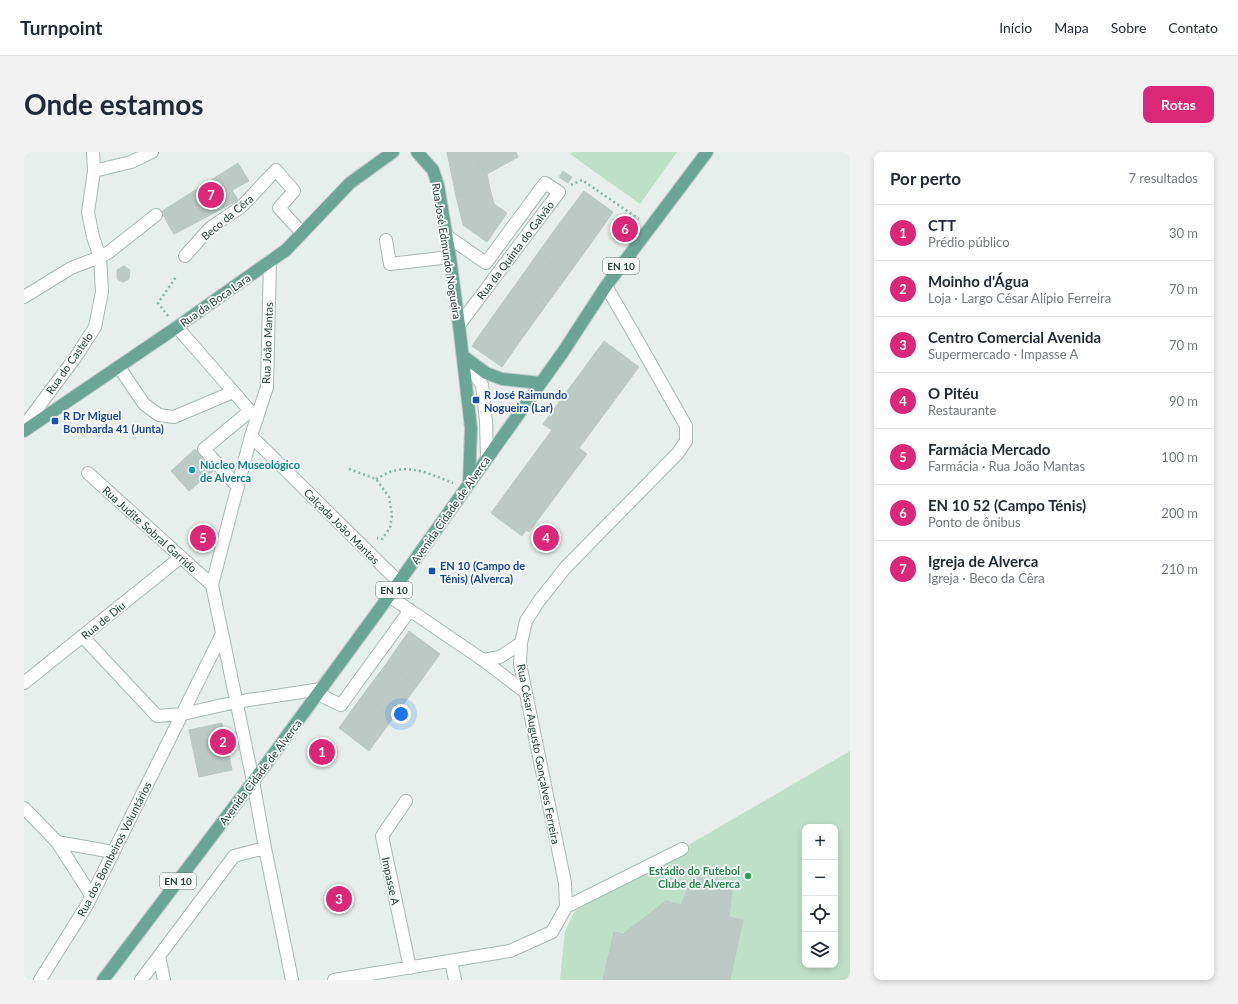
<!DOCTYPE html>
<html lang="pt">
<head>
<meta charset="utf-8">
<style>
  body { margin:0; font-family:Lato,sans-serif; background:#f2f2f3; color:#1f2937 }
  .controls { position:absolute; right:12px; bottom:12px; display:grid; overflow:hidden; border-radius:8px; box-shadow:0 2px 6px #0003 }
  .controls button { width:36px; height:36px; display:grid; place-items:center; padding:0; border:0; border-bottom:1px solid #e0e1e3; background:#fff; color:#1f2937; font:20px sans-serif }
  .you { position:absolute; left:377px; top:562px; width:14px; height:14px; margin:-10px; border:3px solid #fff; border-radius:50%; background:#1a73e8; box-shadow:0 0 0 6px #1a73e833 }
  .badge { display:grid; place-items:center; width:26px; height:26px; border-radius:50%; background:#db2777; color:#fff; font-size:13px; font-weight:700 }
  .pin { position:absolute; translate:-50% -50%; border:2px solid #fff; box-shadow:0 1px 4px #0006 }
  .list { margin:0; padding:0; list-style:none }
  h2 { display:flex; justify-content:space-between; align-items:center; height:52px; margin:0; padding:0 16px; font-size:17px }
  h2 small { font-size:13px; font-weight:400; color:#747a83 }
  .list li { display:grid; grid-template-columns:26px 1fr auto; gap:12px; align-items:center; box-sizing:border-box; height:56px; padding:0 16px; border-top:1px solid #e0e1e3 }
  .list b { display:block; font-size:15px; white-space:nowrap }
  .list p { margin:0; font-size:13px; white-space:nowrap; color:#747a83 }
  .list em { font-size:13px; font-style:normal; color:#747a83 }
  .icon { flex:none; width:22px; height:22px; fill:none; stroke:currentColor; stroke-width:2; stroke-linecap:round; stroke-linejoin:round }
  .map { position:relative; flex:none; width:826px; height:828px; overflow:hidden; border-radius:8px }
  header { display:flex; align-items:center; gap:24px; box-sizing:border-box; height:56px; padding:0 20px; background:#fff; border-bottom:1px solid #e0e1e3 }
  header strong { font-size:19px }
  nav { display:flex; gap:22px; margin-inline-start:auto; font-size:14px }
  .intro { display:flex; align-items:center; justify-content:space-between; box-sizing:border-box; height:96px; padding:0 24px }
  h1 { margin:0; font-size:28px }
  .button { padding:10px 18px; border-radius:8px; background:#db2777; color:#fff; font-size:14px; font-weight:700 }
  main { display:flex; gap:24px; padding:0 24px }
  aside { flex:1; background:#fff; border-radius:8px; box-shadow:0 2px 6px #0003 }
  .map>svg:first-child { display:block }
</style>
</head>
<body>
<header>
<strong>Turnpoint</strong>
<nav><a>Início</a><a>Mapa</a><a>Sobre</a><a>Contato</a></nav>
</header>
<div class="intro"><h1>Onde estamos</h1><a class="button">Rotas</a></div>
<main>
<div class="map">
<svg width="826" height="828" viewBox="0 0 826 828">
  <rect width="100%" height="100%" fill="#e6efeb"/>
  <path fill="#bfe0c8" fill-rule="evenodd" d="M548 0H653L616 52 546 2Z
    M826 599V828H536L541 779 551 759ZM781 675H811V813H781Z"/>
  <path fill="#bbcac4" stroke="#b8c9c2" d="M423 0H448L460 20 463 22 466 37 432 44Z
    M448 0H492L494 5 463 22 460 20Z
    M214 11 225 29 208 38 214 48 160 77 155 69 145 74 140 64 132 63Z
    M539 19 548 25 544 31 535 25Z
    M466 37 470 52 483 61 463 90 439 73 432 44Z
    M560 39 589 60 565 94 535 72Z
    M155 69 160 77 150 82 145 74Z
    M535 72 565 94 544 123 514 101Z
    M514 101 544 123 522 153 492 132Z
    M100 114 106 118 105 127 99 130 93 127V118Z
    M492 132 522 153 499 185 469 164Z
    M469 164 499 185 478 215 448 194Z
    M580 189 615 215 555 296 563 302 505 380 502 378 498 384 467 361 528 278 519 272Z
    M171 297 190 318 165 339 147 319Z
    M385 479 416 502 393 534 362 512Z
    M362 512 393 534 369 566 338 544Z
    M338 544 369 566 345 599 315 576Z
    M198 571 208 618 175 625 165 578Z
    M677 725 681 729 691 727 709 732 705 765 719 768 706 828H579L590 780 599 782 642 749 657 753 664 736 673 726Z"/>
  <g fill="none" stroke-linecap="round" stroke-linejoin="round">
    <g stroke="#a8b8b2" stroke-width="14">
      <path id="minor" d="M70 19 107 10 128 0
        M423 84 462 111 521 31 535 40 435 173
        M362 88 366 112 426 105
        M161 104 186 76 217 55 252 18 270 39 255 56 278 81
        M246 109 243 235 227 284 188 433 229 629 241 696 268 828
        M0 145 47 116 76 105 85 100 132 63
        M153 175 233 267
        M440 205 458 233 462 269 463 306
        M95 215 120 252 135 263 150 265 209 240
        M0 274 51 206 71 175 78 140 76 105 69 85 64 60 70 19 69 0
        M227 284 375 430
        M64 321 188 433
        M214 335 180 297 226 259
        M365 444 459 508 501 540
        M58 484 133 564 159 562 212 550 297 537
        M459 508 476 505 497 491
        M0 531 157 405
        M294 542 317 553 386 458
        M382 649 358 684 386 816
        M0 656 33 690 67 743
        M33 690 89 700
        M542 755 658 697
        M135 804 140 828
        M427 809 431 828
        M16 828 63 753 198 482
        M117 828 210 704 241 696
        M310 828 486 799 528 780 542 755 541 731 496 512 497 491 502 469 515 449 541 416 654 301 662 289V274L607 177 582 134"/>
    </g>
    <g stroke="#c2cac8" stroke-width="14">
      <path id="major" d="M393 0 409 18 414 33 426 105 435 173 447 276 445 332
        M439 204 462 221 478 227 517 231
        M0 279 153 175 262 98 326 31 369 0
        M79 828 240 615 360 451 539 200 582 134 683 0"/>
    </g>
    <path stroke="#86b3a5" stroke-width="2.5" stroke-dasharray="2 3" stroke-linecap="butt" d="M547 33 558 28 615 67
      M144 164 134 151 152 125
      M325 317 352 327 365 345 368 363 366 376 358 387 353 386
      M352 327C356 325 361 322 366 320 387 312 409 323 429 331"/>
    <use href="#minor" stroke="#fff" stroke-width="12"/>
    <use href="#major" stroke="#6aa596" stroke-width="12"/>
  </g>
  <g fill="#1a4fb4" stroke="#f7fbf9" stroke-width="1.5">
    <rect x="448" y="244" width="8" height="8" rx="2"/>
    <rect x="27" y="265" width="8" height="8" rx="2"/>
    <rect x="404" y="415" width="8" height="8" rx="2"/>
  </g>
  <circle fill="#0f9aa8" stroke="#f7fbf9" stroke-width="1.5" cx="168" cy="318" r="4"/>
  <circle fill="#2e9e5b" stroke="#f7fbf9" stroke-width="1.5" cx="724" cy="724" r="4"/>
  <g text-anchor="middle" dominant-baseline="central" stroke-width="3.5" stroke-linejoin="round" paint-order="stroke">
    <g fill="#f7fbf9" stroke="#637a73" stroke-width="1">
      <rect x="579" y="106" width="36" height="16" rx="3"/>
      <rect x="352" y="430" width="36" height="16" rx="3"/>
      <rect x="136" y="721" width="36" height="16" rx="3"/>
    </g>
    <g font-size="10" font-weight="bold" fill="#24423a">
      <text x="597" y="114">EN 10</text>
      <text x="370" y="438">EN 10</text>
      <text x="154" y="729">EN 10</text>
    </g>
    <g font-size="11" fill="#24423a" stroke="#f7fbf9">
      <text transform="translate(203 65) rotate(-40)">Beco da Cêra</text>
      <text transform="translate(491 98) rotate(-53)">Rua da Quinta do Galvão</text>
      <text transform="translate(423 99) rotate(81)">Rua José Edmundo Nogueira</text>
      <text transform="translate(191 148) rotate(-35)">Rua da Boca Lara</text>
      <text transform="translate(243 191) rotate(-88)">Rua João Mantas</text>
      <text transform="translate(45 211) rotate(-55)">Rua do Castelo</text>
      <text transform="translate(426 358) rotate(-55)">Avenida Cidade de Alverca</text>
      <text transform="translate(318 374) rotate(45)">Calçada João Mantas</text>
      <text transform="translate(126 377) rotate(42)">Rua Judite Sobral Garrido</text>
      <text transform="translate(79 468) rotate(-39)">Rua de Diu</text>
      <text transform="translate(515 602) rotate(79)">Rua César Augusto Gonçalves Ferreira</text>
      <text transform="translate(236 620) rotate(-53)">Avenida Cidade de Alverca</text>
      <text transform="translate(90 697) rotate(-63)">Rua dos Bombeiros Voluntários</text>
      <text transform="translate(367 729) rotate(78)">Impasse A</text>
    </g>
    <g font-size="11" font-weight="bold" fill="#164399" stroke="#f7fbf9" text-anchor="start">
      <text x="460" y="242">R José Raimundo<tspan x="460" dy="13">Nogueira (Lar)</tspan></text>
      <text x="39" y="263">R Dr Miguel<tspan x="39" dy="13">Bombarda 41 (Junta)</tspan></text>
      <text x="416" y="413">EN 10 (Campo de<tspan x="416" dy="13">Ténis) (Alverca)</tspan></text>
    </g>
    <g font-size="11" font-weight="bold" fill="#0d838f" stroke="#f7fbf9" text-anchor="start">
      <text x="176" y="312">Núcleo Museológico<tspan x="176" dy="13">de Alverca</tspan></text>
    </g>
    <g font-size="11" font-weight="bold" fill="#27864d" stroke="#f7fbf9" text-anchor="end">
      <text x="716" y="718">Estádio do Futebol<tspan x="716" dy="13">Clube de Alverca</tspan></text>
    </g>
  </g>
</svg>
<div class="controls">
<button>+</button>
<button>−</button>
<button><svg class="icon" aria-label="locate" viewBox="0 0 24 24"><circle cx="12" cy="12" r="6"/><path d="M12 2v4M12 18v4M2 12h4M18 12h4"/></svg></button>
<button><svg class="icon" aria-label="layers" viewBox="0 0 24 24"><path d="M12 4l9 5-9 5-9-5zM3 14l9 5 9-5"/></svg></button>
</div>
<div class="you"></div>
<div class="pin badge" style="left:298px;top:600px">1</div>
<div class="pin badge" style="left:199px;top:590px">2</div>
<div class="pin badge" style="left:315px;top:747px">3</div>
<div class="pin badge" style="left:522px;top:386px">4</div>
<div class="pin badge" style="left:179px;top:386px">5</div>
<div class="pin badge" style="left:601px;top:77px">6</div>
<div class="pin badge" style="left:187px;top:43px">7</div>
</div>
<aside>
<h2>Por perto<small>7 resultados</small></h2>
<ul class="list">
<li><span class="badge">1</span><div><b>CTT</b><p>Prédio público</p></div><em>30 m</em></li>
<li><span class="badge">2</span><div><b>Moinho d'Água</b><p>Loja · Largo César Alípio Ferreira</p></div><em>70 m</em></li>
<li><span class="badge">3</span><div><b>Centro Comercial Avenida</b><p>Supermercado · Impasse A</p></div><em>70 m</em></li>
<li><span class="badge">4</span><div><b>O Pitéu</b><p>Restaurante</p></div><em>90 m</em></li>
<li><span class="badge">5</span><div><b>Farmácia Mercado</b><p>Farmácia · Rua João Mantas</p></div><em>100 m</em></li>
<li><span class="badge">6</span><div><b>EN 10 52 (Campo Ténis)</b><p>Ponto de ônibus</p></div><em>200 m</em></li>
<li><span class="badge">7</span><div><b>Igreja de Alverca</b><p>Igreja · Beco da Cêra</p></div><em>210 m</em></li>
</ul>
</aside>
</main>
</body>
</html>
